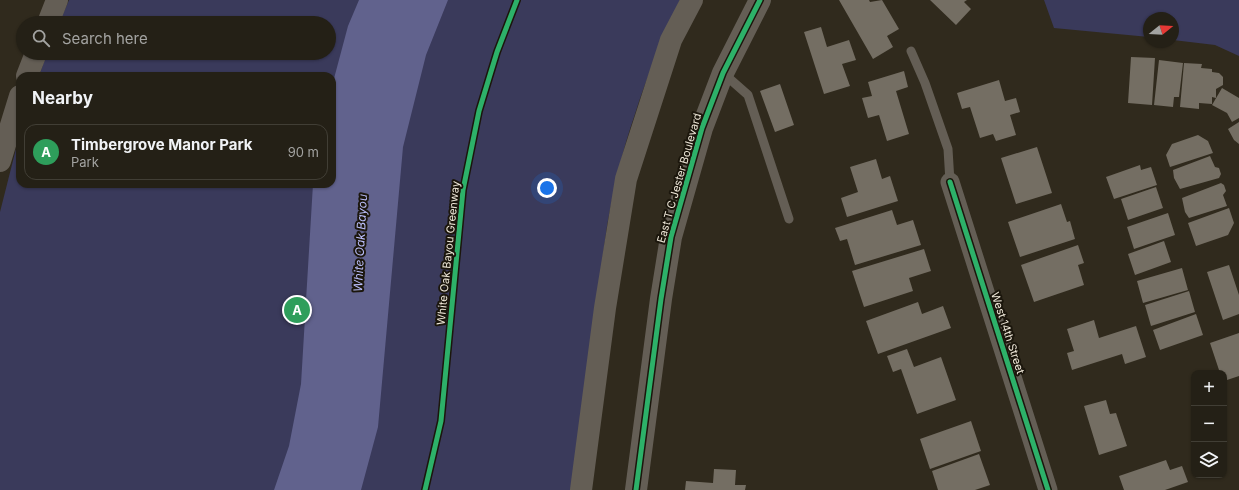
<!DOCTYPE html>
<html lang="en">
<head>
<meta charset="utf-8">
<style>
  body { margin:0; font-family:Inter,sans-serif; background:#302d23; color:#f1f3f6 }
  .controls { position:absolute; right:12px; bottom:12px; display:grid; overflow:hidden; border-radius:8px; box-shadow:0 1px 3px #0004 }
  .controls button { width:36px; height:36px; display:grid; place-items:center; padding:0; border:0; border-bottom:1px solid #413e35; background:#242016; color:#f1f3f6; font:20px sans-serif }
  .compass { position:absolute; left:1143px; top:12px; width:36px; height:36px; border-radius:50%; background:#242016; box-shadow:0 1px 3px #0004; rotate:72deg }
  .you { position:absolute; left:547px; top:188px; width:14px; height:14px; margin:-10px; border:3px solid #fff; border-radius:50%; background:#1a73e8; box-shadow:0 0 0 6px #1a73e833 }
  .badge { display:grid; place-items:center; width:26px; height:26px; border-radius:50%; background:#0b8043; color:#fff; font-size:13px; font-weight:700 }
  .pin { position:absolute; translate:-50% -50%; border:2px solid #fff; box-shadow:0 1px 4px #0006 }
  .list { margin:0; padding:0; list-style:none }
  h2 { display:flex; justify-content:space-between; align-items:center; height:52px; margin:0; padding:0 16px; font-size:17px }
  h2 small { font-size:13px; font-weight:400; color:#a3a3a1 }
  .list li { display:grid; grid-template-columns:26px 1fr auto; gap:12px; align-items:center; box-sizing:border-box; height:56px; margin:0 8px 8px; padding:0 8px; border:1px solid #413e35; border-radius:12px }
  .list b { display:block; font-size:15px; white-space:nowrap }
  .list p { margin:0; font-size:13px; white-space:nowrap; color:#a3a3a1 }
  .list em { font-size:13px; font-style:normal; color:#a3a3a1 }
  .icon { flex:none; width:22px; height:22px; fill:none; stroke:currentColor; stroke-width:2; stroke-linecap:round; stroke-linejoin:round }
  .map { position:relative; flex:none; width:1239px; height:490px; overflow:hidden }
  .search { position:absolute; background:#242016; box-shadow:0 1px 3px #0004; left:16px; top:16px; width:320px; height:44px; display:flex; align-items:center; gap:10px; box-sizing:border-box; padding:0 14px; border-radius:22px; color:#a3a3a1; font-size:15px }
  .panel { position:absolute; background:#242016; box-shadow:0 1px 3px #0004; left:16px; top:72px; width:320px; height:116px; border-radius:12px }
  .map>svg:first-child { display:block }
</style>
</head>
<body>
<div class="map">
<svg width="1239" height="490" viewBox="0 0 1239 490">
  <rect width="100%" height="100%" fill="#302a1d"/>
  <path fill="#3a3a5b" d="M69 0H680C664 38 647 75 635 114 622 151 614 188 607 226L571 490H0V212L20 133V184H332V76H39L47 53H329V23H59Z
    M1044 0H1239V56L1215 45 1173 40V18H1149V37L1054 28Z"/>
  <path fill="#61628d" d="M359 0H448L426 55 403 147 378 427 361 490H274L289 446 301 384 313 184H332V86L348 26Z"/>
  <path fill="#746e63" d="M839 0H869L870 2 882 0 899 29 887 36 893 47 873 59Z
    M930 0H967L964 2 971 9 956 25Z
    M821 27 827 47 849 40 856 60 842 64 850 86 824 94 804 32Z
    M1131 57 1155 58 1152 105 1128 103Z
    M1159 60 1183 63 1179 97H1174L1173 107 1154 105Z
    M1184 63 1202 64 1201 68 1212 69V72L1219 73 1223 77V85L1216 89V98L1212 97V104L1199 103V109L1180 107Z
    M904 71 908 87 896 91 909 134 887 141 879 115 868 118 862 98 872 96 868 82Z
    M999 80 1005 101 1016 98 1020 112 1010 115 1016 135 996 141 993 134 980 138 970 107 962 109 957 93Z
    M780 84 794 125 775 132 760 91Z
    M1222 88 1239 98V118L1232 122 1227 113 1212 105Z
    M1239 122V144L1234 140 1228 129Z
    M1198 135 1208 141 1213 153 1170 167 1166 155 1172 144Z
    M1037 147 1052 193 1016 204 1001 158Z
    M1210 156 1215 167 1219 168 1221 174 1219 178 1180 189 1174 178 1173 170Z
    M876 159 882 179 890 176 898 201 847 217 841 198 858 192 850 167Z
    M1140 165 1141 170 1151 167 1157 185 1114 199 1106 177Z
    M1221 183 1224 185 1226 191 1223 195 1227 206 1189 218 1185 212 1182 198Z
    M1156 187 1163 208 1128 220 1121 199Z
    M1061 204 1067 222 1070 221 1075 239 1020 257 1008 222Z
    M1229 208 1234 223 1228 235 1196 246 1188 223Z
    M892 210 897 225 913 220 921 245 855 265 847 239 840 241 835 228Z
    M1168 213 1175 235 1134 249 1127 227Z
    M1164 241 1171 262 1135 275 1128 254Z
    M1078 245 1084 263 1078 265 1084 285 1034 302 1021 265Z
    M924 249 931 271 909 278 913 291 864 307 852 271Z
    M1229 265 1239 295V314L1223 320 1207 272Z
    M1182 268 1188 290 1143 303 1137 281Z
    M1189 291 1195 312 1151 326 1145 305Z
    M918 302 922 314 943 306 951 328 878 354 866 321Z
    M1196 314 1203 335 1160 350 1153 330Z
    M1094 320 1099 338 1136 326 1146 357 1125 364 1122 354 1072 370 1067 353 1074 351 1067 329Z
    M1239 333V376L1224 381V373H1220L1210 343Z
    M907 349 914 367 941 357 956 400 917 414 901 369 893 372 887 356Z
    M1106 400 1110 414 1116 413 1127 446 1099 455 1084 406Z
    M971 421 981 451 930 469 920 439Z
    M979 454 990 485 975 490H938L932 471Z
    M1166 460 1170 470 1182 466 1188 482 1165 490H1124L1119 476Z
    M714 469 736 470 735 485H746L745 490H685L686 481 713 483Z"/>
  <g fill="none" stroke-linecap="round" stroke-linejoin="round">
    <path stroke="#645e55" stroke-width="9" d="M911 51 925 83 948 149 950 182
      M723 73 748 95 789 219"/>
    <path stroke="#645e55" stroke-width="19" d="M950 182 1048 490"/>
    <path stroke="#645e55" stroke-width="22" d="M581 490 605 308 626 179 671 40 692 0
      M636 490 661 299 671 237 702 128 723 73 760 0"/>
    <path stroke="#645e55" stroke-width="22" d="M48 23 57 0
      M27 76 36 53
      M0 161 20 96"/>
    <g stroke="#1b160c" stroke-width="8">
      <path id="cycleway" d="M950 182 1048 490
        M425 490 441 421 463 190 479 111 497 52 517 0
        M636 490 661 299 671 237 702 128 723 73 760 0"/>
    </g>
    <use href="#cycleway" stroke="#2db169" stroke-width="5"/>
  </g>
  <g text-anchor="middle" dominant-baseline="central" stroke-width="4" stroke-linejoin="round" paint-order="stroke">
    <g font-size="11" fill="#efe8d9" stroke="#1b160c">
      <text transform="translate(679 178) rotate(-74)">East T C Jester Boulevard</text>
      <text transform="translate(448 253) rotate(-84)">White Oak Bayou Greenway</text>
      <text transform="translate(1008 333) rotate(72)">West 14th Street</text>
    </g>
    <g font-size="12" font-style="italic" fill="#babefa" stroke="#1b160c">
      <text transform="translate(360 243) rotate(-87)">White Oak Bayou</text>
    </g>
  </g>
</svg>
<div class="controls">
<button>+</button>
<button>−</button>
<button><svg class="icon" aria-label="layers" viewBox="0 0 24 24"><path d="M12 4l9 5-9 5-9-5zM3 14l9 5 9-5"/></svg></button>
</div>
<svg class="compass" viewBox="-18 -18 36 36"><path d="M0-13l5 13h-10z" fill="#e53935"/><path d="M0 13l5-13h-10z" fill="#a3a3a1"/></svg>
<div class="you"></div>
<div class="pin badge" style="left:297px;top:310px;background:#2e9e5b">A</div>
<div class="search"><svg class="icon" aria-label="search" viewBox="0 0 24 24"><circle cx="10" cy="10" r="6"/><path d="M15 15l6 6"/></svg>Search here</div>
<section class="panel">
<h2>Nearby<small></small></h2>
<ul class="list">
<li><span class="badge" style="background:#2e9e5b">A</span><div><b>Timbergrove Manor Park</b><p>Park</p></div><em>90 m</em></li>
</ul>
</section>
</div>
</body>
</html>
